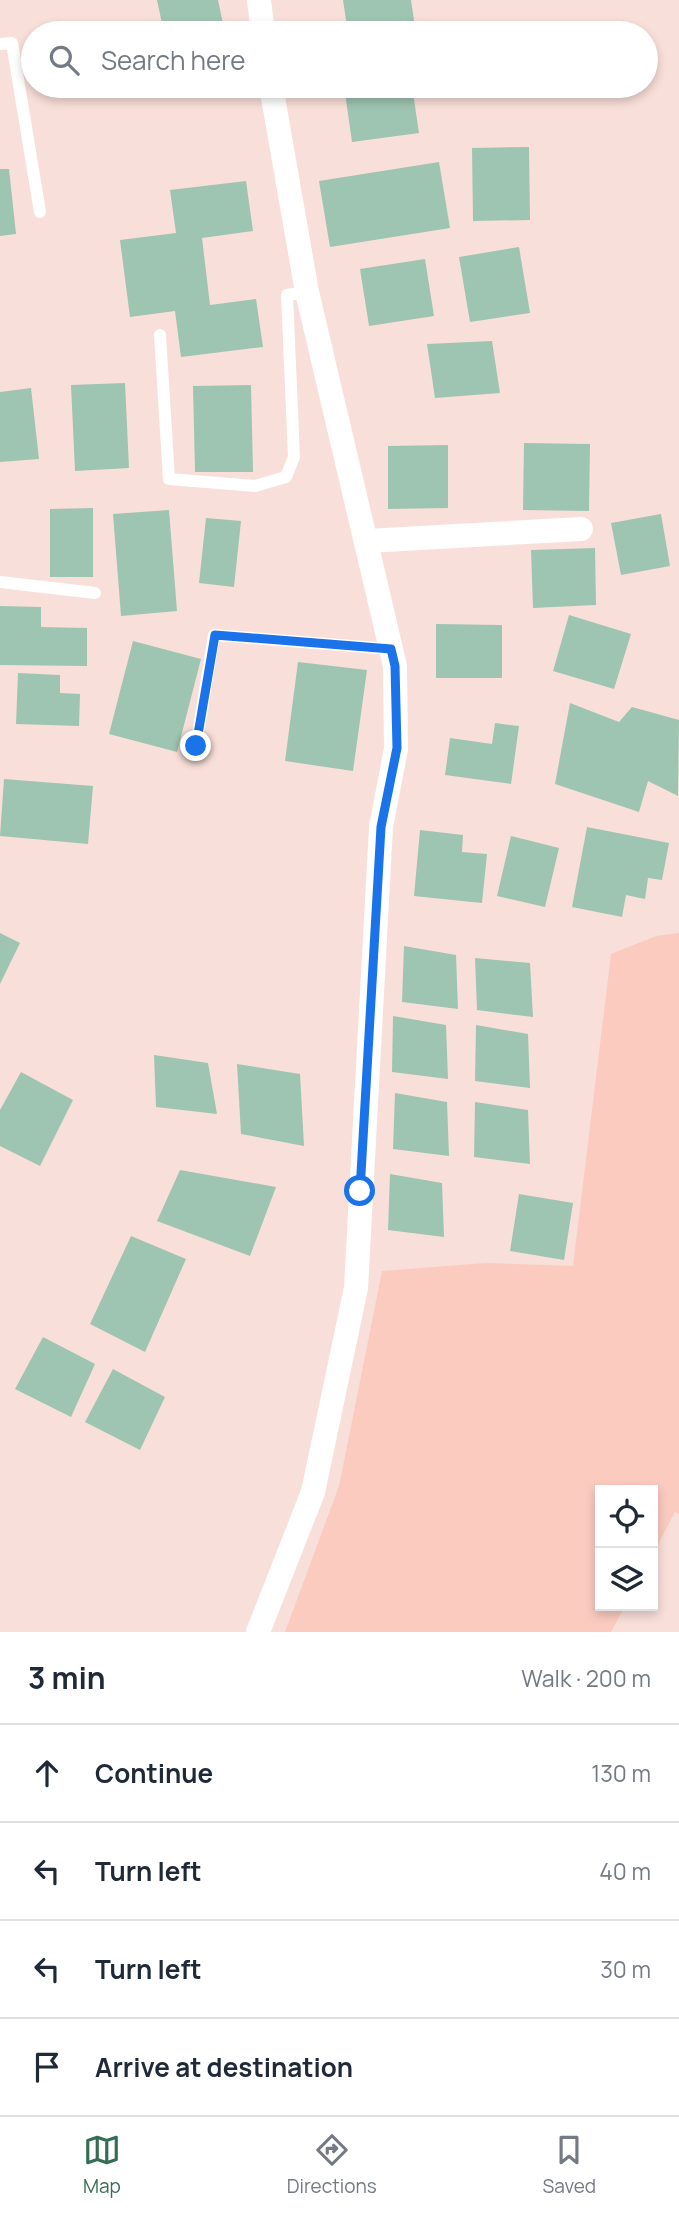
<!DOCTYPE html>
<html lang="en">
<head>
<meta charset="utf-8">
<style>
  body { margin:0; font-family:Manrope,sans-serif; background:#f2f2f3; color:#1f2937 }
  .controls { position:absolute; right:21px; bottom:21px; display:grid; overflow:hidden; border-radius:0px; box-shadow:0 4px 10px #0003 }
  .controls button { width:63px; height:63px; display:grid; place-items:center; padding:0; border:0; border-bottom:2px solid #e0e1e3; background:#fff; color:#1f2937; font:35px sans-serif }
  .stop { position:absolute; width:21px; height:21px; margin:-16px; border:5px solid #1a73e8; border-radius:50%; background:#fff }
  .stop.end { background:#1a73e8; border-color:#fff; box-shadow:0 2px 7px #0008 }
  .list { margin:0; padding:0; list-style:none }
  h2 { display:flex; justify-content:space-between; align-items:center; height:91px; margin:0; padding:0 28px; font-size:30px }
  h2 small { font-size:23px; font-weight:400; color:#747a83 }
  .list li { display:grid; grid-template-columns:46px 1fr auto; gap:21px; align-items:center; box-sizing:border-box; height:98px; padding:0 28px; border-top:2px solid #e0e1e3 }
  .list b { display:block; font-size:26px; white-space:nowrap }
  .list em { font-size:23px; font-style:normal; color:#747a83 }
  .icon { flex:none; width:38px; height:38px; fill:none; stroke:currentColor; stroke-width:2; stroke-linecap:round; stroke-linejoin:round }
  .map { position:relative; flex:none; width:679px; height:1632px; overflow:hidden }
  .search { position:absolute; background:#fff; box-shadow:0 4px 10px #0003; left:21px; right:21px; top:21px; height:77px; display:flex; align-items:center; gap:18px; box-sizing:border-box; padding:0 24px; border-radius:38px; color:#747a83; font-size:26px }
  .sheet { height:483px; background:#fff }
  nav { display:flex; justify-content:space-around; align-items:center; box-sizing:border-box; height:98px; border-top:2px solid #e0e1e3; background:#fff; font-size:19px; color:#747a83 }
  nav a { display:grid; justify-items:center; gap:4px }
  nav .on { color:#366d55 }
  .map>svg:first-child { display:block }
</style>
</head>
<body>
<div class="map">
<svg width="679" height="1632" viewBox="0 0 679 1632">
  <rect width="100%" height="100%" fill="#f9dfd9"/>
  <path fill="#fbcbc0" d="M679 933V1514L675 1512 653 1554V1490H600V1606H625L611 1632H285L339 1486 382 1271 485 1263 573 1266 611 954 656 936Z"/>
  <path fill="#9ec5b1" d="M157 0H218L225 33H164Z
    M343 0H411L416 33H348Z
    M344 86H412L419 133 352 142Z
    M460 86H517L518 94 460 97Z
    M529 147 530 220 473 221 472 148Z
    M439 162 450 228 330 247 319 181Z
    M0 169H9L16 234 0 236Z
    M246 181 253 231 202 238 210 305 256 299 263 347 181 357 175 311 130 317 120 240 176 233 170 190Z
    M519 247 530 313 470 322 459 257Z
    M425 259 434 316 369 326 360 269Z
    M492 341 500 393 435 398 427 344Z
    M125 383 129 468 75 471 71 385Z
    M251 385 253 472H195L193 386Z
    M31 388 39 459 0 462V392Z
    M524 443 590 444 589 511 523 510Z
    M448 445V508L388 509V446Z
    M93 508V577H50V509Z
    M169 510 177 611 121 616 113 514Z
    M661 514 670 566 621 575 611 523Z
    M206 518 241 521 234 587 199 583Z
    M595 548 596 605 533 608 531 550Z
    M0 606 41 607V627L87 628V666L0 665Z
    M569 615 631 634 614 689 553 671Z
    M436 624 502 625V678H436Z
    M133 641 201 659 177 752 109 734Z
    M298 662 367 670 353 771 285 761Z
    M18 673 60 675V693L80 694 79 726 16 724Z
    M570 703 619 722 632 707 679 720 678 796 648 781 639 812 555 784Z
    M495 723 519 726 511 784 445 775 450 738 492 744Z
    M4 779 93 786 88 844 0 836Z
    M587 827 669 843 662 880 648 878 645 899 626 895 622 917 572 907Z
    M420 830 463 835 462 852 487 854 482 903 414 896Z
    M511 836 559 848 545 907 497 896Z
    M0 933 20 943 0 984Z
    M404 946 456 955 458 1009 402 1002Z
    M475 958 530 963 533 1017 477 1010Z
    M393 1016 446 1025 448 1079 392 1072Z
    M476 1025 528 1034 530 1088 475 1081Z
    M154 1055 208 1063 217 1114 156 1107Z
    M237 1064 300 1074 304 1146 241 1134Z
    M21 1072 73 1100 40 1166 0 1146V1110Z
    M395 1093 447 1102 449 1156 393 1149Z
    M475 1102 528 1110 530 1164 474 1157Z
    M180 1170 276 1187 250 1256 157 1221Z
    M390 1174 442 1183 444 1237 388 1230Z
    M519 1194 573 1203 564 1260 510 1251Z
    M131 1236 186 1259 145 1352 90 1324Z
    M43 1337 95 1364 71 1417 15 1389Z
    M113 1369 165 1397 140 1450 85 1422Z"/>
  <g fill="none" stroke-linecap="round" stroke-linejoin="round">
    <path stroke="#fff" stroke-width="12" d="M0 44 12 43 40 212
      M160 335 169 479 255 486 286 477 294 457 287 295 307 292
      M0 582 95 593
      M196 746 214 635 391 649"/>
    <path stroke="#fff" stroke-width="24" d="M259 0 263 33
      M367 541 581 529
      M258 1632 313 1492 356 1288 381 827 396 749 395 666 307 292 271 86"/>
  </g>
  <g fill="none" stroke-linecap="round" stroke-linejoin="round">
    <path stroke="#1a73e8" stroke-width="9" d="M196 746 215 635 391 649 395 666 397 748 381 827 360 1191"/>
  </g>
</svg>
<div class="controls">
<button><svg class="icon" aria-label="locate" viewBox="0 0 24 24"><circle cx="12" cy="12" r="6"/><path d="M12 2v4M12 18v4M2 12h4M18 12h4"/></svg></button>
<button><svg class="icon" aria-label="layers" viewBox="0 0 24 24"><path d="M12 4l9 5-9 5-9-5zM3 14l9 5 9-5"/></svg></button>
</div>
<div class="stop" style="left:360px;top:1191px"></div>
<div class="stop end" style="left:196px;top:746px"></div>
<div class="search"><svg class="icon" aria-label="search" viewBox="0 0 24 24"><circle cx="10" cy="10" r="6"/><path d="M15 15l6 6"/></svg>Search here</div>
</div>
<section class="sheet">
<h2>3 min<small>Walk · 200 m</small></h2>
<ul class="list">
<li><svg class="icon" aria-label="ahead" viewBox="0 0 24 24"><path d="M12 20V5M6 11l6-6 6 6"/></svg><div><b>Continue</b></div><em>130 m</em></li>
<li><svg class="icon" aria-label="left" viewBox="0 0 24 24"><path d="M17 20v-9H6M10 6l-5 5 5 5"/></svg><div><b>Turn left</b></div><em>40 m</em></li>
<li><svg class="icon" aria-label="left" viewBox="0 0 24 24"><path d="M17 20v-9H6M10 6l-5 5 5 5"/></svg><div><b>Turn left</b></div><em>30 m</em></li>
<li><svg class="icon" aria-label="arrive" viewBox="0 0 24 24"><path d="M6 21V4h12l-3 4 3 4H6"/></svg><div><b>Arrive at destination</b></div></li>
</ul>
</section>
<nav>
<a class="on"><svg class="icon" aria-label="map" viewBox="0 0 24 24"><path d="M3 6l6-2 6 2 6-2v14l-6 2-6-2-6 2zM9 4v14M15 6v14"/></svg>Map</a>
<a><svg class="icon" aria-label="directions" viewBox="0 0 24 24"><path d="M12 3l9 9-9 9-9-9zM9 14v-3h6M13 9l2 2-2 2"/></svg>Directions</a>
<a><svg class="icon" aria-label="saved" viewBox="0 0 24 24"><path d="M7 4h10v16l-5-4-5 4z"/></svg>Saved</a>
</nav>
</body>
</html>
